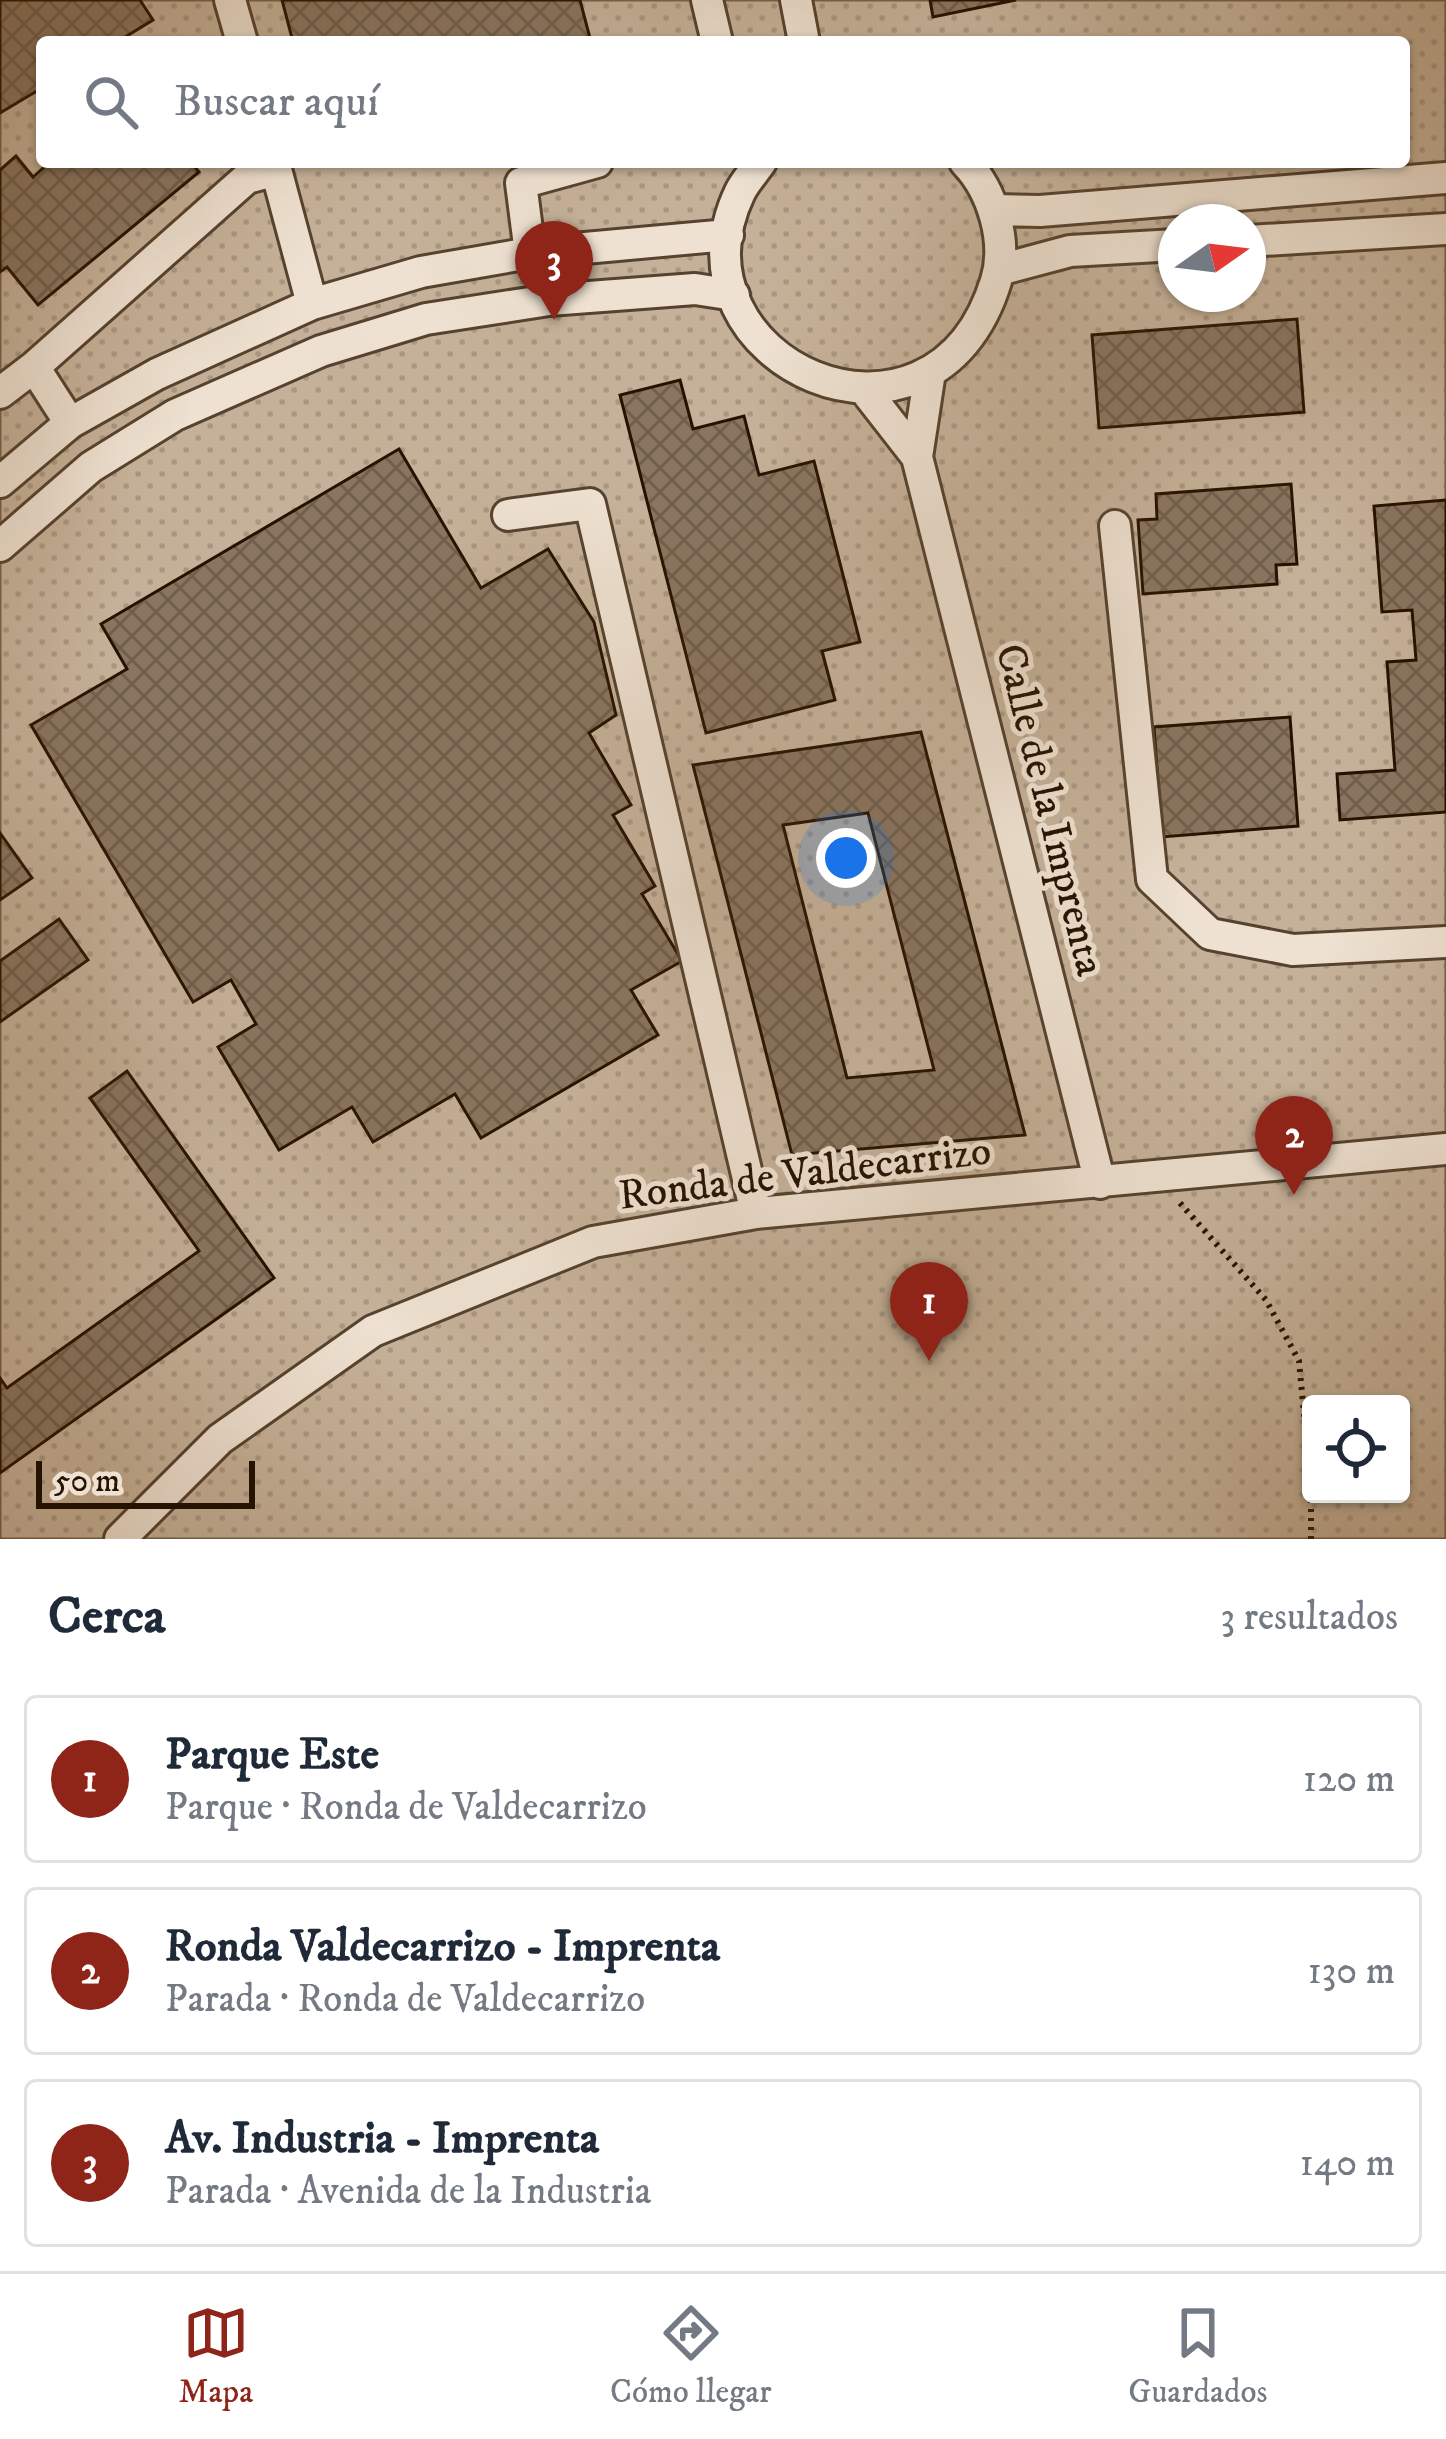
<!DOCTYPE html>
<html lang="es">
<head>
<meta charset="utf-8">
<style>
  body { margin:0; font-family:"IM FELL DW Pica",serif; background:#f6f6f7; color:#1f2937 }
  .controls { position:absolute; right:36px; bottom:36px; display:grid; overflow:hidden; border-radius:12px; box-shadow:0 3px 9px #0004 }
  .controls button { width:108px; height:108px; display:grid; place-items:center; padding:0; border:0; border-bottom:3px solid #e0e1e3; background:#fff; color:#1f2937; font:60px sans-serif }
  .compass { position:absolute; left:1158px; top:204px; width:108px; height:108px; border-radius:50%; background:#fff; box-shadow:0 3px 9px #0004; rotate:76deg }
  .scale { position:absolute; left:36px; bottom:30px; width:219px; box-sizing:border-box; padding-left:12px; border:6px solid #261200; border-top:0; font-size:33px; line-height:42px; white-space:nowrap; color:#261200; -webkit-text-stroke:9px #eee1d1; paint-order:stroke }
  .you { position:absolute; left:846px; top:858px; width:42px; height:42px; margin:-30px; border:9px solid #fff; border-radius:50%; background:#1a73e8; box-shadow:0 0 0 18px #1a73e833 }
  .badge { display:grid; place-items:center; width:78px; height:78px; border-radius:50%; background:#8f2418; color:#fff; font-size:39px; font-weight:700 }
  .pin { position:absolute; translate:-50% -99px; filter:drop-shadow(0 3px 6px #0008) }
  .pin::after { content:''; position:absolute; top:63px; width:42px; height:36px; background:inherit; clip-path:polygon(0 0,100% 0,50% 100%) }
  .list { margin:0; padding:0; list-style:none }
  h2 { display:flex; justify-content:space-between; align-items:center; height:156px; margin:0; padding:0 48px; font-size:51px }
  h2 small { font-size:39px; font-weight:400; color:#747a83 }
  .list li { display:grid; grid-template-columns:78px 1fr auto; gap:36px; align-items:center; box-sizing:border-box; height:168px; margin:0 24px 24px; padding:0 24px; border:3px solid #e0e1e3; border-radius:12px }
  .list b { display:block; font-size:45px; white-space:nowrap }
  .list p { margin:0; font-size:39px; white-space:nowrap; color:#747a83 }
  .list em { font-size:39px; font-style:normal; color:#747a83 }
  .icon { flex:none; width:66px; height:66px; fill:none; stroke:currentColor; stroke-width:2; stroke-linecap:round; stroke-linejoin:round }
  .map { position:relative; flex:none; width:1446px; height:1539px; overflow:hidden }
  .search { position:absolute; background:#fff; box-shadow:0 3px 9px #0004; left:36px; right:36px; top:36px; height:132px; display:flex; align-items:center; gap:30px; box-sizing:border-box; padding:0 42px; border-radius:12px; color:#747a83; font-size:45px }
  .sheet { height:732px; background:#fff }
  nav { display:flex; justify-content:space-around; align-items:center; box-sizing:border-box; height:168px; border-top:3px solid #e0e1e3; background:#fff; font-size:33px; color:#747a83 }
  nav a { display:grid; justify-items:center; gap:6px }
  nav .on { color:#8f2418 }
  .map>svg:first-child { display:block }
</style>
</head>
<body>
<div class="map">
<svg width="1446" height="1539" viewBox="0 0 1446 1539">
  <defs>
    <pattern id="park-dots" width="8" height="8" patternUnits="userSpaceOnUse" patternTransform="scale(3)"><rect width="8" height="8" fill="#c5b199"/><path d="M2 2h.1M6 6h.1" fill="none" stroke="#a99782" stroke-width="1.8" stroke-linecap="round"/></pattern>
    <pattern id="building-cross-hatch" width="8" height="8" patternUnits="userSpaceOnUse" patternTransform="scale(3)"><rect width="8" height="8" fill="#897560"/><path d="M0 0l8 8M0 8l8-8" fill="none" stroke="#705f4d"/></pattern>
  </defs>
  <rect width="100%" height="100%" fill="#e5d1b8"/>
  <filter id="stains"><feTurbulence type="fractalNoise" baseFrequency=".00167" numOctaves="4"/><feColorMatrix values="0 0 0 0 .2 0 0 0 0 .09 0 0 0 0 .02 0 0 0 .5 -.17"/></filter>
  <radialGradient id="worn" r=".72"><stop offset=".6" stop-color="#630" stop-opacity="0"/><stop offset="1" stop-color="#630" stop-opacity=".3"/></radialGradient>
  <path fill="url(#park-dots)" stroke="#76624c" stroke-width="3" fill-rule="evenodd" d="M0 0H1446V1539H0ZM42 42H1404V162H42ZM1176 222H1248V294H1176ZM1311 1404H1401V1494H1311Z"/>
  <path fill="url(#building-cross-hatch)" stroke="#261200" stroke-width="3" fill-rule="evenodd" d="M0 0H140L153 20 117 42H42V88L0 113Z
    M282 0H580L591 42H293Z
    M930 0H1016L933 17Z
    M16 156 33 177 50 162H191L199 172 38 305 7 267 0 272V170Z
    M1297 319 1304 412 1099 428 1092 335Z
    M680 380 693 429 744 416 759 475 814 461 860 642 822 651 835 700 706 733 620 395Z
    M399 449 481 588 548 549 594 622 616 715 589 733 631 805 613 815 655 886 642 894 682 961 631 990 658 1035 481 1138 455 1094 373 1142 352 1107 279 1150 218 1047 256 1024 231 980 193 1002 31 725 127 669 101 624Z
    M1291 484 1297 564 1276 565 1277 584 1143 594 1138 520 1157 519 1156 494Z
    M1446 500V812L1340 820 1337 774 1395 770 1387 662 1416 660 1412 610 1382 612 1374 506Z
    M1290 717 1298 826 1162 837 1154 727Z
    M921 732 1025 1135 792 1155 693 765ZM868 813 934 1070 847 1078 783 825Z
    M0 833 32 878 0 900Z
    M59 919 88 960 0 1022V961Z
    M127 1071 274 1278 0 1473V1378L7 1388 199 1251 90 1098Z"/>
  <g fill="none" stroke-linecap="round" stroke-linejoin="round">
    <g stroke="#56422e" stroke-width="36">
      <path id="minor" d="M230 0 242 42
        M707 0 717 42
        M796 0 804 42
        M274 162 312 304
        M761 162C754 172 745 182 740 192 659 361 933 486 996 281 1008 242 993 191 965 162
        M994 210 1040 211 1446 178
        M1248 241 1446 229
        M530 253 521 183 597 162
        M999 270 1070 251 1176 245
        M34 367 70 423
        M930 372 917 457 1100 1183
        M864 389 917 457
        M0 393 34 367 247 178 276 170
        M0 482 70 423 157 374 312 304 421 272 530 253 728 235
        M508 515 590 504 756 1213
        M1115 526 1152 879 1210 934 1293 950 1446 942
        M0 546 91 467 175 415 321 351 426 319 549 300 695 289 734 295
        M120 1539 220 1439 373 1331 593 1242 756 1213 1446 1149"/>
    </g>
    <path stroke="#261200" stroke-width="6" stroke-dasharray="3 6" stroke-linecap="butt" d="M1180 1203 1266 1300 1299 1361 1311 1488
      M1311 1539V1494"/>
    <use href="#minor" stroke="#eee1d1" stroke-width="30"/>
  </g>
  <g text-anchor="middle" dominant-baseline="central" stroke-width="10" stroke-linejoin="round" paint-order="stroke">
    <g font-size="42" fill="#261200" stroke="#eee1d1">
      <text transform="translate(1049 810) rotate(76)">Calle de la Imprenta</text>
      <text transform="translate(805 1174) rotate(-7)">Ronda de Valdecarrizo</text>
    </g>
  </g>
  <rect width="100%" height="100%" filter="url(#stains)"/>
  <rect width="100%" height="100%" fill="url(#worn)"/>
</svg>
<div class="controls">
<button><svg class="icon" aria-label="locate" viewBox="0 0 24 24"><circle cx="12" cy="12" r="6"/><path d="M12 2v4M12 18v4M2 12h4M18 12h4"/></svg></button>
</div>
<svg class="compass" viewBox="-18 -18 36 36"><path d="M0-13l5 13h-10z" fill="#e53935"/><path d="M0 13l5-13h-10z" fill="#747a83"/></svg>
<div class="scale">50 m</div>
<div class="you"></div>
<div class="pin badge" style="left:929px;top:1361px">1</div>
<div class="pin badge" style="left:1294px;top:1195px">2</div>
<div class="pin badge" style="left:554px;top:320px">3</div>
<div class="search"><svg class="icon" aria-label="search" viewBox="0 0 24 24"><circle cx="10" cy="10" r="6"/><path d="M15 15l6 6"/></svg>Buscar aquí</div>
</div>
<section class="sheet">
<h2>Cerca<small>3 resultados</small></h2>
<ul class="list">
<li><span class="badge">1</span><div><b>Parque Este</b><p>Parque · Ronda de Valdecarrizo</p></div><em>120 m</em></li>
<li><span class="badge">2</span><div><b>Ronda Valdecarrizo - Imprenta</b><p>Parada · Ronda de Valdecarrizo</p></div><em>130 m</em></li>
<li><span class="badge">3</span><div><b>Av. Industria - Imprenta</b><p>Parada · Avenida de la Industria</p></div><em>140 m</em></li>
</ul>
</section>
<nav>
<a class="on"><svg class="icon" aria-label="map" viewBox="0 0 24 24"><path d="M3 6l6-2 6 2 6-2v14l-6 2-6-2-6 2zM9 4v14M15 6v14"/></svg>Mapa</a>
<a><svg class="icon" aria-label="directions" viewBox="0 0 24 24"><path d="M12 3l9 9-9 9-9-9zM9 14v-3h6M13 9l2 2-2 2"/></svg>Cómo llegar</a>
<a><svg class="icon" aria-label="saved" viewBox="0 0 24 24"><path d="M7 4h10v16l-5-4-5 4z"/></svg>Guardados</a>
</nav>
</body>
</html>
